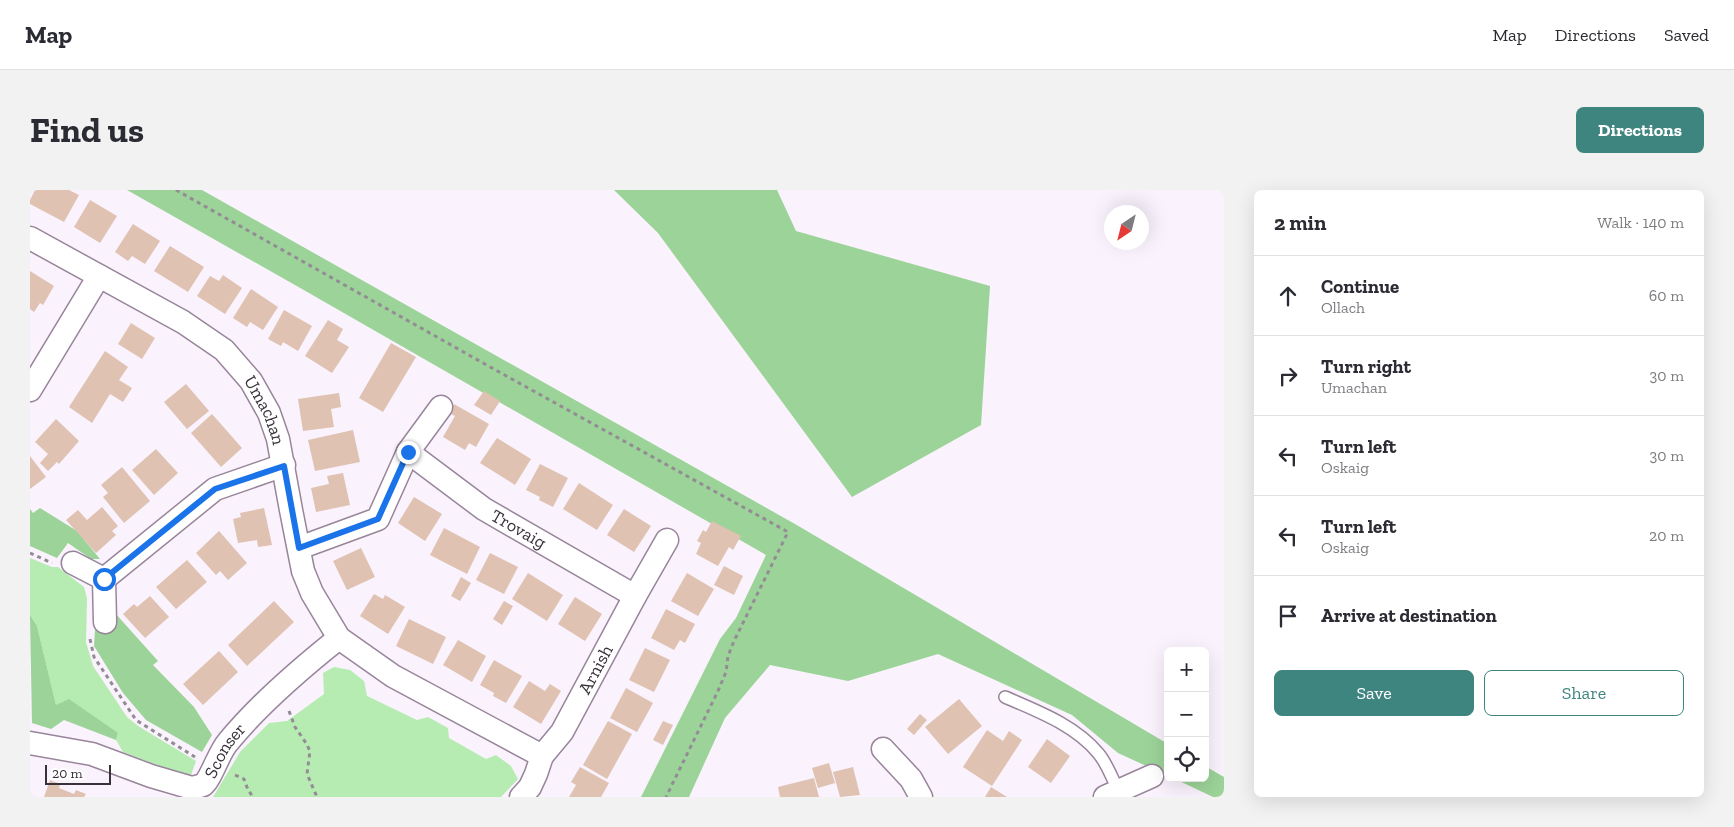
<!DOCTYPE html>
<html lang="en">
<head>
<meta charset="utf-8">
<style>
  body { margin:0; font-family:"Zilla Slab",serif; background:#f2f2f3; color:#2b2b33 }
  .controls { position:absolute; right:15px; bottom:15px; display:grid; overflow:hidden; border-radius:8px; box-shadow:0 5px 20px #0002 }
  .controls button { width:45px; height:45px; display:grid; place-items:center; padding:0; border:0; border-bottom:1px solid #e1e1e2; background:#fff; color:#2b2b33; font:25px sans-serif }
  .compass { position:absolute; left:1074px; top:15px; width:45px; height:45px; border-radius:50%; background:#fff; box-shadow:0 5px 20px #0002; rotate:215deg }
  .scale { position:absolute; left:15px; bottom:12px; width:66px; box-sizing:border-box; padding-left:5px; border:2px solid #3a323b; border-top:0; font-size:14px; line-height:18px; white-space:nowrap; color:#3a323b; -webkit-text-stroke:4px #fff; paint-order:stroke }
  .stop { position:absolute; width:15px; height:15px; margin:-11px; border:4px solid #1a73e8; border-radius:50%; background:#fff }
  .stop.end { background:#1a73e8; border-color:#fff; box-shadow:0 1px 5px #0008 }
  .list { margin:0; padding:0; list-style:none }
  h2 { display:flex; justify-content:space-between; align-items:center; height:65px; margin:0; padding:0 20px; font-size:21px }
  h2 small { font-size:16px; font-weight:400; color:#7c7c81 }
  .list li { display:grid; grid-template-columns:32px 1fr auto; gap:15px; align-items:center; box-sizing:border-box; height:80px; padding:0 20px; border-top:1px solid #e1e1e2 }
  .list b { display:block; font-size:19px; white-space:nowrap }
  .list p { margin:0; font-size:16px; white-space:nowrap; color:#7c7c81 }
  .list em { font-size:16px; font-style:normal; color:#7c7c81 }
  .actions { display:flex; gap:10px; padding:15px 20px }
  .actions a { flex:1; padding:11px 0; border:1px solid #3e8580; border-radius:8px; text-align:center; font-size:18px; color:#3e8580 }
  .actions .main { background:#3e8580; color:#fff }
  .icon { flex:none; width:28px; height:28px; fill:none; stroke:currentColor; stroke-width:2; stroke-linecap:round; stroke-linejoin:round }
  .map { position:relative; flex:none; width:1194px; height:607px; overflow:hidden; border-radius:8px }
  header { display:flex; align-items:center; gap:30px; box-sizing:border-box; height:70px; padding:0 25px; background:#fff; border-bottom:1px solid #e1e1e2 }
  header strong { font-size:24px }
  nav { display:flex; gap:28px; margin-inline-start:auto; font-size:18px }
  .intro { display:flex; align-items:center; justify-content:space-between; box-sizing:border-box; height:120px; padding:0 30px }
  h1 { margin:0; font-size:35px }
  .button { padding:12px 22px; border-radius:8px; background:#3e8580; color:#fff; font-size:18px; font-weight:700 }
  main { display:flex; gap:30px; padding:0 30px }
  aside { flex:1; background:#fff; border-radius:8px; box-shadow:0 5px 20px #0002 }
  .map>svg:first-child { display:block }
</style>
</head>
<body>
<header>
<strong>Map</strong>
<nav><a>Map</a><a>Directions</a><a>Saved</a></nav>
</header>
<div class="intro"><h1>Find us</h1><a class="button">Directions</a></div>
<main>
<div class="map">
<svg width="1194" height="607" viewBox="0 0 1194 607">
  <rect width="100%" height="100%" fill="#faf2fc"/>
  <path fill="#b6ecb2" d="M0 368 22 377H28L54 397 57 408 56 452 63 476 97 527 108 536 166 571 161 585 156 586 93 562 86 550 88 543 26 515 7 436 0 425Z
    M304 477 320 480 334 491 337 506 387 530 398 527 418 538 419 548 456 569 466 565 481 576 488 589 471 607H183L210 562 239 533 257 531 294 504 293 483Z"/>
  <path fill="#9bd398" d="M97 0H172L765 334 1138 554V586L1088 563 1042 525 908 464 818 491 740 475 695 528 659 607H611L690 449 706 428 736 365 272 99Z
    M584 0H747L766 41 960 96 951 235 822 307 628 43Z
    M10 318 47 341 70 369H61L38 353 27 368 0 356V319L3 323Z
    M85 423 128 471 123 475 164 517 182 545 172 562 116 530 93 503 64 456 65 439 80 438Z
    M0 425 7 436 26 515 39 509 88 543 86 550 34 530 21 539 2 533Z
    M1175 576 1194 587V607H1183L1143 588H1175Z"/>
  <path fill="#dfc2b2" d="M5 0H39L49 5 34 32 0 14V10Z
    M60 10 87 26 70 53 44 37Z
    M103 34 130 51 115 74 102 66 98 71 85 62Z
    M140 56 174 77 158 102 124 81Z
    M0 81 24 96 13 115 10 113 4 122 0 119Z
    M193 85 212 98 195 124 167 106 180 86 189 91Z
    M221 99 248 117 233 140 220 132 217 137 203 128Z
    M254 120 282 136 268 161 253 152 251 156 238 149Z
    M298 130 313 139 307 150 319 157 302 183 275 166Z
    M101 133 125 148 112 169 88 154Z
    M361 153 386 167 353 222 329 208Z
    M75 161 98 177 89 190 102 198 93 212 80 204 62 233 39 217Z
    M156 194 179 221 157 239 134 212Z
    M454 201 470 211 461 225 444 215Z
    M309 203 311 217 301 219 304 237 273 241 268 209Z
    M424 214 459 234 446 257 439 253 435 260 413 247 425 226 419 223Z
    M182 224 212 258 191 277 161 243Z
    M26 229 49 251 29 274 27 272 18 281 10 273 18 264 5 252Z
    M323 240 330 272 285 281 278 250Z
    M467 248 501 269 485 295 450 273Z
    M126 259 148 283 124 305 102 280Z
    M0 266 16 287 0 299Z
    M510 274 538 288 523 317 509 310 510 307 496 300Z
    M92 277 120 311 94 333 73 307 78 303 71 295Z
    M313 283 320 315 286 322 281 298 299 294 297 286Z
    M549 293 583 315 567 340 533 319Z
    M384 307 412 324 395 351 368 333Z
    M72 317 88 336 82 341 86 345 66 363 36 330 48 320 57 330Z
    M234 318 242 355 228 357 227 350 208 353 203 329 211 327 210 323Z
    M594 319 621 336 604 362 577 345Z
    M682 331 711 346 703 360 699 357 688 376 666 364 671 353 667 351 673 340 676 342Z
    M414 338 450 357 437 384 400 365Z
    M189 341 217 373 198 390 190 381 186 385 166 363Z
    M331 358 345 387 317 400 303 371Z
    M460 363 488 377 474 404 446 390Z
    M157 370 177 392 146 419 126 397Z
    M694 376 713 386 704 405 684 395Z
    M498 383 533 405 517 431 482 409Z
    M657 383 684 399 668 426 641 411Z
    M431 387 441 393 430 411 421 406Z
    M344 404 353 409 355 405 375 417 358 444 330 426Z
    M120 406 139 427 115 448 93 424 104 414 107 417Z
    M545 407 572 424 555 451 528 434Z
    M244 411 264 432 217 476 198 455Z
    M474 411 483 416 472 435 463 429Z
    M636 419 665 434 655 453 650 450 644 460 621 448Z
    M379 429 416 447 403 474 366 456Z
    M428 450 456 466 442 492 413 475Z
    M615 458 640 470 624 502 599 490Z
    M189 461 208 482 173 515 153 494Z
    M464 470 492 486 476 513 463 506 464 503 450 495Z
    M499 491 515 501 520 494 531 501 511 534 483 517Z
    M596 498 623 513 607 542 580 528Z
    M929 509 952 536 918 564 895 537Z
    M890 524 897 530 884 545 877 539Z
    M578 531 602 544 577 589 553 575Z
    M633 531 643 535 633 555 623 550Z
    M957 540 973 551 979 541 992 550 962 596 933 577Z
    M1017 549 1040 566 1021 593 998 577Z
    M799 573 805 593 788 598 782 578Z
    M550 577 579 593 571 607H539L546 595 541 592Z
    M823 577 830 605 810 607 803 582Z
    M784 588 789 607H750L748 597Z
    M20 590 30 594 29 598 44 604 46 600 56 604 54 607H14Z
    M961 597 977 607H955Z"/>
  <g fill="none" stroke-linecap="round" stroke-linejoin="round">
    <g stroke="#98859b" stroke-width="14">
      <path id="service" d="M975 507C1007 521 1045 535 1068 563 1077 573 1082 589 1089 601"/>
    </g>
    <g stroke="#98859b" stroke-width="25">
      <g id="minor">
        <path id="s1" d="M0 48 153 132 194 160 221 191 239 223 248 249 261 320 273 381 282 403 309 448 363 486 512 566"/>
        <path d="M0 200 69 86"/>
        <path id="s2" d="M378 262 454 319 605 406"/>
        <path d="M269 358 348 329 378 262 411 217"/>
        <path d="M43 373 74 389 75 432"/>
        <path d="M74 389 185 299 254 275"/>
        <path id="s3" d="M0 553 62 564 121 586 162 598C165 597 171 596 173 595 181 589 189 562 198 552 230 513 270 479 309 448"/>
        <path d="M853 559 881 589 891 607"/>
        <path id="s4" d="M491 607 500 597 506 584 512 566 532 542 605 406 637 350"/>
        <path d="M1075 607 1122 586"/>
      </g>
    </g>
    <path stroke="#948c95" stroke-width="3" stroke-dasharray="4 4" stroke-linecap="butt" d="M146 0 453 173 758 342 704 451 698 466 696 482 688 501 636 607
      M0 363 22 373
      M60 449 64 467 106 530 165 567
      M259 521 265 537 276 553 280 561 277 584 287 607
      M205 585 214 589 218 600 223 607"/>
    <use href="#service" stroke="#fff" stroke-width="11"/>
    <use href="#minor" stroke="#fff" stroke-width="22"/>
  </g>
  <g fill="none" stroke-linecap="round" stroke-linejoin="round">
    <path stroke="#1a73e8" stroke-width="6" d="M74 389 185 299 254 276 269 358 348 329 378 262"/>
  </g>
  <g text-anchor="middle" dominant-baseline="central" stroke-width="4.5" stroke-linejoin="round" paint-order="stroke">
    <g font-size="18" fill="#3a323b" stroke="#fff">
      <text stroke="none"><textPath href="#s1" startOffset="298">Umachan</textPath></text>
      <text stroke="none"><textPath href="#s2" startOffset="135">Trovaig</textPath></text>
      <text stroke="none"><textPath href="#s4" startOffset="149">Arnish</textPath></text>
      <text stroke="none"><textPath href="#s3" startOffset="221">Sconser</textPath></text>
    </g>
  </g>
</svg>
<div class="controls">
<button>+</button>
<button>−</button>
<button><svg class="icon" aria-label="locate" viewBox="0 0 24 24"><circle cx="12" cy="12" r="6"/><path d="M12 2v4M12 18v4M2 12h4M18 12h4"/></svg></button>
</div>
<svg class="compass" viewBox="-18 -18 36 36"><path d="M0-13l5 13h-10z" fill="#e53935"/><path d="M0 13l5-13h-10z" fill="#7c7c81"/></svg>
<div class="scale">20 m</div>
<div class="stop" style="left:74px;top:389px"></div>
<div class="stop end" style="left:378px;top:262px"></div>
</div>
<aside>
<h2>2 min<small>Walk · 140 m</small></h2>
<ul class="list">
<li><svg class="icon" aria-label="ahead" viewBox="0 0 24 24"><path d="M12 20V5M6 11l6-6 6 6"/></svg><div><b>Continue</b><p>Ollach</p></div><em>60 m</em></li>
<li><svg class="icon" aria-label="right" viewBox="0 0 24 24"><path d="M7 20v-9h11M14 6l5 5-5 5"/></svg><div><b>Turn right</b><p>Umachan</p></div><em>30 m</em></li>
<li><svg class="icon" aria-label="left" viewBox="0 0 24 24"><path d="M17 20v-9H6M10 6l-5 5 5 5"/></svg><div><b>Turn left</b><p>Oskaig</p></div><em>30 m</em></li>
<li><svg class="icon" aria-label="left" viewBox="0 0 24 24"><path d="M17 20v-9H6M10 6l-5 5 5 5"/></svg><div><b>Turn left</b><p>Oskaig</p></div><em>20 m</em></li>
<li><svg class="icon" aria-label="arrive" viewBox="0 0 24 24"><path d="M6 21V4h12l-3 4 3 4H6"/></svg><div><b>Arrive at destination</b></div></li>
</ul>
<div class="actions"><a class="main">Save</a><a>Share</a></div>
</aside>
</main>
</body>
</html>
